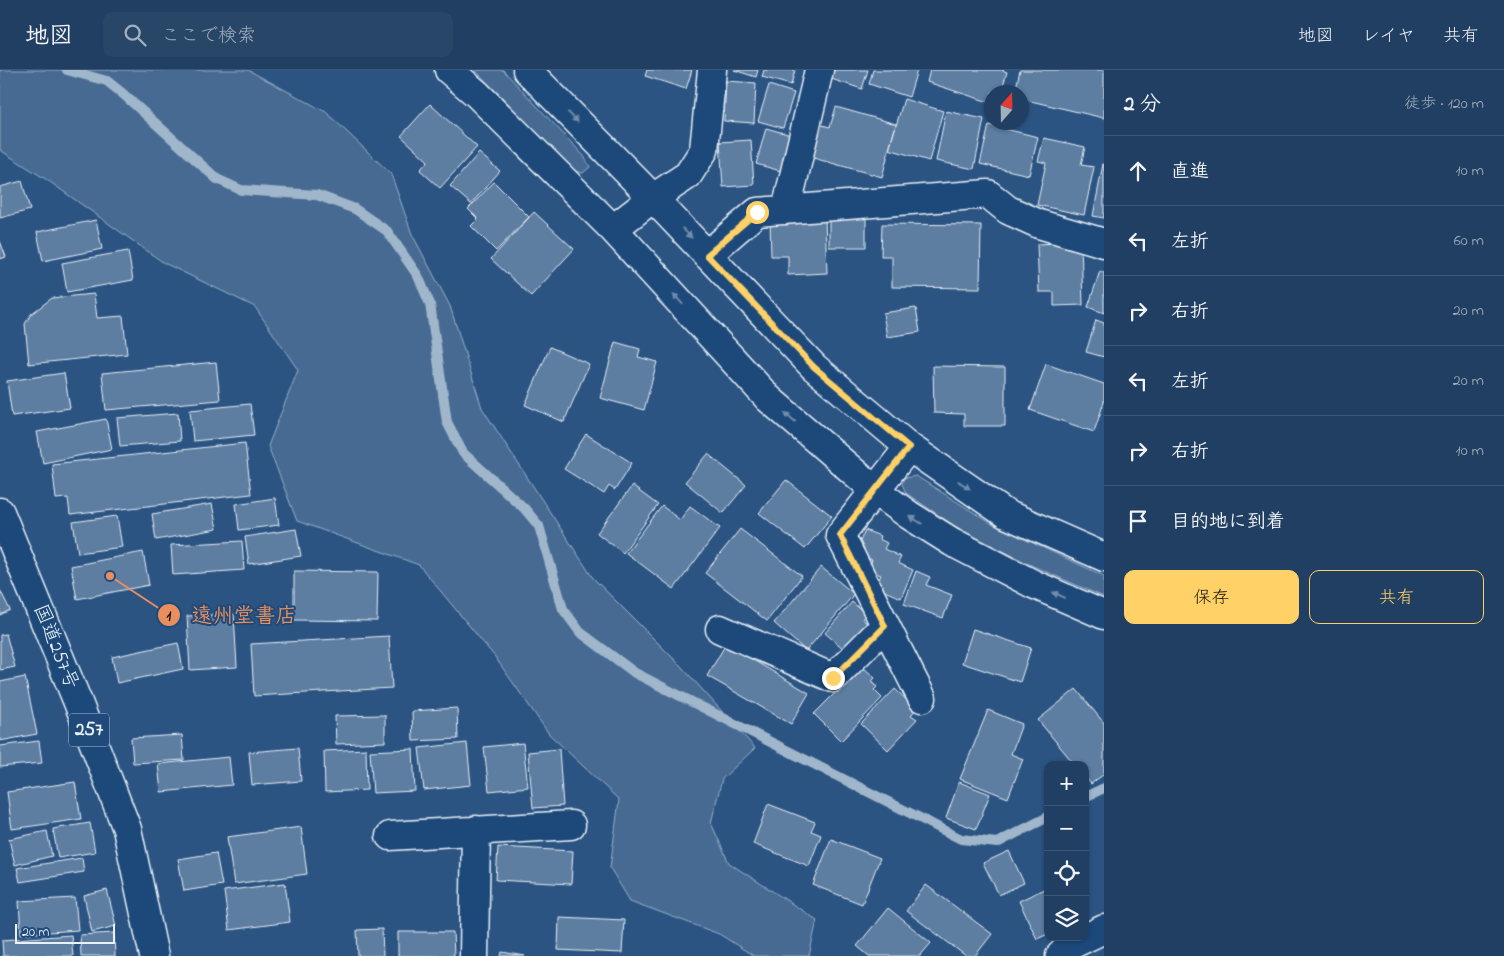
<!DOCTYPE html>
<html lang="ja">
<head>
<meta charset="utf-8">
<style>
  body { margin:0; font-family:"Indie Flower","Klee One",sans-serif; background:#284668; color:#f1f3f6 }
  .controls { position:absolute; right:15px; bottom:15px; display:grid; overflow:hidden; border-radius:10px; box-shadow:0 1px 4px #0004 }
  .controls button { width:45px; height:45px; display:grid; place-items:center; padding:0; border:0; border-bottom:1px solid #3d5877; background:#203f62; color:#f1f3f6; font:25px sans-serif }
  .compass { position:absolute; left:984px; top:15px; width:45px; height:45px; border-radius:50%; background:#203f62; box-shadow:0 1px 4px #0004; rotate:20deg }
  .scale { position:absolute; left:15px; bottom:12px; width:100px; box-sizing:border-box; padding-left:5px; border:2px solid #e8f1f8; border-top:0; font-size:14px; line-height:18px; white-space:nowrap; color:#e8f1f8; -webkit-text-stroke:4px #1f4a7a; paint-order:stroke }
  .stop { position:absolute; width:15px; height:15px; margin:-11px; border:4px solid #ffd166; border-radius:50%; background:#fff }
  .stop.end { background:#ffd166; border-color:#fff; box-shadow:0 1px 5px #0008 }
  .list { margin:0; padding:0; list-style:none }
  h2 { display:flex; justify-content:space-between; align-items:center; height:65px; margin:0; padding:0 20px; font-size:21px }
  h2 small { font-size:16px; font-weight:400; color:#a2afbe }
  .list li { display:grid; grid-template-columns:32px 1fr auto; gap:15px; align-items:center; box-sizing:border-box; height:70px; padding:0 20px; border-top:1px solid #3d5877 }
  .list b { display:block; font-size:19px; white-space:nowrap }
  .list em { font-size:16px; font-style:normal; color:#a2afbe }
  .actions { display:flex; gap:10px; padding:15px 20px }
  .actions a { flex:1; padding:11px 0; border:1px solid #ffd166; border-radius:10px; text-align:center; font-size:18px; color:#ffd166 }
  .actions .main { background:#ffd166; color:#111 }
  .icon { flex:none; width:28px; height:28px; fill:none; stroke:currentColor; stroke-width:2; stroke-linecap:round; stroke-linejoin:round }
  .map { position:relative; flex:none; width:1104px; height:886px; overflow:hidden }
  header { display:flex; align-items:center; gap:30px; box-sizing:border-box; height:70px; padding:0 25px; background:#203f62; border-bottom:1px solid #3d5877 }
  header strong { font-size:24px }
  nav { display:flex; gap:28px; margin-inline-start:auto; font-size:18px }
  .search { width:350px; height:45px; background:#284668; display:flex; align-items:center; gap:12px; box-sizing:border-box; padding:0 18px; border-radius:10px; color:#a2afbe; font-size:19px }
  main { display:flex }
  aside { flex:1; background:#203f62 }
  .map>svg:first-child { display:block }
</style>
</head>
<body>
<header>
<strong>地図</strong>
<div class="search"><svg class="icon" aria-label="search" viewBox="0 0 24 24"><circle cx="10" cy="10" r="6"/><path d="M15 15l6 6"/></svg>ここで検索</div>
<nav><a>地図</a><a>レイヤ</a><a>共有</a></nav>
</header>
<main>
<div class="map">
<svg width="1104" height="886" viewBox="0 0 1104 886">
  <rect width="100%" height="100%" fill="#2b5482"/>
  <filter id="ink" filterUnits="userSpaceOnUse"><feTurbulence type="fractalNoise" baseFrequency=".02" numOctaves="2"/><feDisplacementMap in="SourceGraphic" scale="10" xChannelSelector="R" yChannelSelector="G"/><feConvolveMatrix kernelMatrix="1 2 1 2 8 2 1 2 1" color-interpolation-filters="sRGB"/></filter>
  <g filter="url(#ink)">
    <path fill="#476b93" stroke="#98aec6" d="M0 0H248L326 42 391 104 412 164 450 236 482 338 593 508 681 596 755 678 722 709 711 753 729 793 817 850 809 886H754L719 864 630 831 610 798 619 730 549 664 495 587 419 495 297 451 268 376 298 300 255 237 164 193 50 112 0 80Z
      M475 0H503L584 86 590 97 583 103 574 101Z
      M916 406 992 454 1104 506V527L1033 496 956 457 906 423 902 414 904 408Z"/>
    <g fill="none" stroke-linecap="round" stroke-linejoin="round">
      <path stroke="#a0b6cb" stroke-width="10" d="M67 0 107 11 122 23 217 109 241 120 317 125 355 139 387 161 418 206 430 234 447 352 463 383 524 438 539 456 563 539 580 562 635 603 961 769 997 773 1048 747
        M1085 727 1104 718"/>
    </g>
    <path fill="#5d7da1" stroke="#e8f1f8" d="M647 0H692L686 19 645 6Z
      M734 0H758L756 7Z
      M764 0H795L791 15 762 7Z
      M827 0H868L862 19 825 7Z
      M873 0H917L909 27 869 14Z
      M930 0H1002L1007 2 1001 22H992V33L927 12Z
      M1020 0H1104V48L1022 29V22H1015Z
      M726 11 756 13 754 53 724 51Z
      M769 15 794 23 783 58 758 51Z
      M904 29 943 41 929 91 889 79Z
      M430 34 477 77 440 118 420 100 428 91 401 66Z
      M836 37 896 54 882 107 806 86 814 53 830 57Z
      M946 41 984 49 974 99 936 91Z
      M989 55 1038 67 1029 105 980 94Z
      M766 58 791 65 781 101 756 94Z
      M1044 68 1085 77 1081 95 1094 97 1084 145 1037 135 1046 93 1038 91Z
      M751 70 754 115 723 117 720 72Z
      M479 83 500 101 471 134 450 116Z
      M1103 94H1104V148L1093 146Z
      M22 111 30 140 0 148V117Z
      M494 112 529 147 496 181 471 156 478 149 468 139Z
      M534 142 574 179 531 226 491 189Z
      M825 148 827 203 788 205V186H771L770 150Z
      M829 148H866V177H829Z
      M96 150 102 179 43 191 37 162Z
      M882 154 981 155 980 218 892 217V186H881Z
      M0 171 6 187 0 189Z
      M1081 172 1083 235 1054 236V222H1039L1037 174Z
      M128 181 133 210 67 222 62 193Z
      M1100 201 1104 203V243L1088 237Z
      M94 224 97 248 123 246 127 284 29 294 25 254 31 244 52 228Z
      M916 238 920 262 887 267 883 243Z
      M1096 250 1104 253V287L1086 282Z
      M615 272 640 279 638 287 657 292 644 340 600 328Z
      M550 277 589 294 564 352 525 335Z
      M216 292 220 330 106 340 102 303Z
      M1046 294 1104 314V332L1094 362 1030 340Z
      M933 296 1005 297V356H964V344L934 343Z
      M64 303 70 338 12 346 7 311Z
      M250 334 254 365 193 371 190 340Z
      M178 343 180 371 120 376 117 348Z
      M106 349 112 379 43 393 37 362Z
      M586 364 632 393 615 420 609 416 604 424 564 399Z
      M245 373 251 424 70 445 68 428 56 429 52 394Z
      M708 384 746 415 723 443 685 412Z
      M786 410 832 446 805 479 759 443Z
      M632 416 658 435 623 483 597 463Z
      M275 428 279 455 239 460 236 434Z
      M212 434 217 459 156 470 152 444Z
      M662 436 680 450 690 436 720 458 674 519 626 483Z
      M117 446 122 477 78 483 73 452Z
      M296 459 301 486 249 494 245 467Z
      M740 459 802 506 767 551 705 503Z
      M865 460 880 466 879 469 887 473 884 479 901 487 898 493 913 500 901 528 875 517 881 505 868 500 872 490 863 486 865 482 857 478Z
      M242 471 244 500 173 505 171 475Z
      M143 482 149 515 77 529 71 496Z
      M821 497 854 524 806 581 774 553Z
      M294 501 378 502 377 551 294 550Z
      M916 501 930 507 926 515 952 525 943 548 904 534Z
      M0 520 10 540 0 545Z
      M852 532 866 544 862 549 875 559 851 585 825 563Z
      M234 544 237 597 190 600 187 546Z
      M973 559 1031 578 1020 612 962 593Z
      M6 564 15 597 0 600V565Z
      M389 566 392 618 254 626 251 574Z
      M178 573 183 599 117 613 112 587Z
      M726 574 809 623 791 654 707 606Z
      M862 596 875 608 872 611 877 617 874 620 882 628 841 671 814 644Z
      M25 607 37 664 0 671V612Z
      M895 619 916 639 911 645 917 649 888 680 861 654Z
      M1076 619 1104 653V704L1091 714 1085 707V695H1075L1038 650Z
      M457 638 458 669 413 671 412 641Z
      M988 640 1022 654 1011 684 1023 689 1008 728 960 709Z
      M385 645V672L336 674 335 646Z
      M182 665 184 690 133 693 131 668Z
      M39 671 42 693 0 697V676Z
      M467 673 471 715 424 720 419 678Z
      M523 673 528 717 489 721 484 677Z
      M298 678 301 711 252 715 249 682Z
      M366 679 367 720 325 722 324 681Z
      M413 679 415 721 373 723 370 681Z
      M559 679 563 736 533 738 528 682Z
      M229 687 232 715 161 722 158 694Z
      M75 712 81 749 12 759 7 722Z
      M959 712 990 724 976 759 946 748Z
      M768 734 815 752 811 761 821 765 809 796 753 774Z
      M90 753 95 782 58 788 53 759Z
      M301 757 307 804 234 814 227 767Z
      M47 761 52 786 15 795 9 769Z
      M831 769 880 788 862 834 813 815Z
      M498 777 573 781 571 814 496 810Z
      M1009 781 1024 813 999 825 983 793Z
      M216 783 222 815 184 821 178 789Z
      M82 788 84 802 20 812 17 798Z
      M285 813 290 852 229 860 224 821Z
      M926 815 992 864 975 886H966L906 841Z
      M1048 817V864L1037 869 1019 831Z
      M107 820 116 856 92 862 84 826Z
      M75 828 78 860 21 864 19 831Z
      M888 838 931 873 920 886H869L857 876Z
      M559 847 624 850 622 883 558 880Z
      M382 859 383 886H358L357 860Z
      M398 862H453L454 886H398Z
      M114 863 115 886H81L80 865Z
      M71 865 73 886H3L2 870Z
      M502 882 525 886H501Z"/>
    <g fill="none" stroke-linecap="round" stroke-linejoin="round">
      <g stroke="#e8f1f8" stroke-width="31">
        <path id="minor" d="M449 0 477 24 613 159 769 329 876 421 909 445 952 472 1033 514 1104 545
          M527 0 653 128 814 297 909 377 1006 444 1104 487
          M786 140 819 0
          M613 159 653 128 688 105 704 80 712 0
          M707 185 757 142 988 124 1008 140 1039 154 1104 173
          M909 377 840 465 922 628
          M720 559 833 608 885 556
          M390 766 571 755
          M474 886 476 760
          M1060 886 1071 875 1104 859"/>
      </g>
      <g stroke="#e8f1f8" stroke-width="31">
        <path id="highway" d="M0 442 79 635 127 759 154 886"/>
      </g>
      <use href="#minor" stroke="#1f4a7a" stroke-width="28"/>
      <use href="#highway" stroke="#1f4a7a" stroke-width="28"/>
    </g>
    <defs><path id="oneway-solid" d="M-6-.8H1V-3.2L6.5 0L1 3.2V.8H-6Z" transform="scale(1.25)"/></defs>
    <g fill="#6f8dac">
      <use href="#oneway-solid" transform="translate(573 47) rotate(45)"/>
      <use href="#oneway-solid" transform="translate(687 163) rotate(46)"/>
      <use href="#oneway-solid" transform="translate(678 229) rotate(-132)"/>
      <use href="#oneway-solid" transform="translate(790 347) rotate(-139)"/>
      <use href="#oneway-solid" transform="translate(964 415) rotate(34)"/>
      <use href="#oneway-solid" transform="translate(916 450) rotate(-148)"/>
      <use href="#oneway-solid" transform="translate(1059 525) rotate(-156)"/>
    </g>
  </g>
  <g fill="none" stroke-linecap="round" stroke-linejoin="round" filter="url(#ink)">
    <path stroke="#ffd166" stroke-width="6" d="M757 142 707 185 814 297 909 377 840 465 885 556 833 608"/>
  </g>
  <g text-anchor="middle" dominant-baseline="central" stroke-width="4" stroke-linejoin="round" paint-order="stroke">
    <rect fill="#1f4a7a" stroke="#acbfd2" stroke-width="1" x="69" y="643.5" width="40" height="33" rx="4"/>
    <g font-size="19" font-weight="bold" fill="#e8f1f8">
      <text x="89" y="660">257</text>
    </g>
    <g font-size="20" fill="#e8f1f8" stroke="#1f4a7a">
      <text transform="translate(55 577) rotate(68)">国道257号</text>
    </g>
  </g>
  <path fill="none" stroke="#e88e5f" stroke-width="2" d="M110 506L169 545"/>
  <g fill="#e88e5f" stroke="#1f4a7a" stroke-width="2">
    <circle cx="110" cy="506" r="5"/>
    <circle cx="169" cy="545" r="12"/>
  </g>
  <g font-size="15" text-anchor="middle" font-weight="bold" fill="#111">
    <text x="169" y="550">1</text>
  </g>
  <g font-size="21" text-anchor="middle" font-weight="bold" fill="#e88e5f" stroke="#1f4a7a" stroke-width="4" stroke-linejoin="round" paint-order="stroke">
    <text x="244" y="552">遠州堂書店</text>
  </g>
</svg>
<div class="controls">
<button>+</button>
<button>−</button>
<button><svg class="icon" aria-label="locate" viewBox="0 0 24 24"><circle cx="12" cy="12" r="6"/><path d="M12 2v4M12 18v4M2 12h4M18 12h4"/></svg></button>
<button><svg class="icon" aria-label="layers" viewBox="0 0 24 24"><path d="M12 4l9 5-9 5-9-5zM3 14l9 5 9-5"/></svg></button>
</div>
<svg class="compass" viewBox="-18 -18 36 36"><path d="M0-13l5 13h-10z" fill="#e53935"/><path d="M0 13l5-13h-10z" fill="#a2afbe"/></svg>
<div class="scale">20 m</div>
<div class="stop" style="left:757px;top:142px"></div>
<div class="stop end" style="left:833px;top:608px"></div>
</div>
<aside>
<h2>2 分<small>徒歩 · 120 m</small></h2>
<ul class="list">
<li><svg class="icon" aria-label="ahead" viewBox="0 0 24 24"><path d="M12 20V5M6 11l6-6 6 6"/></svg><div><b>直進</b></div><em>10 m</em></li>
<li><svg class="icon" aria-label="left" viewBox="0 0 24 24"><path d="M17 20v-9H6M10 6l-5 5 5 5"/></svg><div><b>左折</b></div><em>60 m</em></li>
<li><svg class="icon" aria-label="right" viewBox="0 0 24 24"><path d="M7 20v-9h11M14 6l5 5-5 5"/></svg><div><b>右折</b></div><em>20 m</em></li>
<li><svg class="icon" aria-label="left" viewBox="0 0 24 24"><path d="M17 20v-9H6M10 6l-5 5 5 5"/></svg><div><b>左折</b></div><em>20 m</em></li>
<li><svg class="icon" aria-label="right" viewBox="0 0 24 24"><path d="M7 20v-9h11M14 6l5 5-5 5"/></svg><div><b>右折</b></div><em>10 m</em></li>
<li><svg class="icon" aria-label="arrive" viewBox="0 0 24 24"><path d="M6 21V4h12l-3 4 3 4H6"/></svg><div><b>目的地に到着</b></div></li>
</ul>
<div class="actions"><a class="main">保存</a><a>共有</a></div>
</aside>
</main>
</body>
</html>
